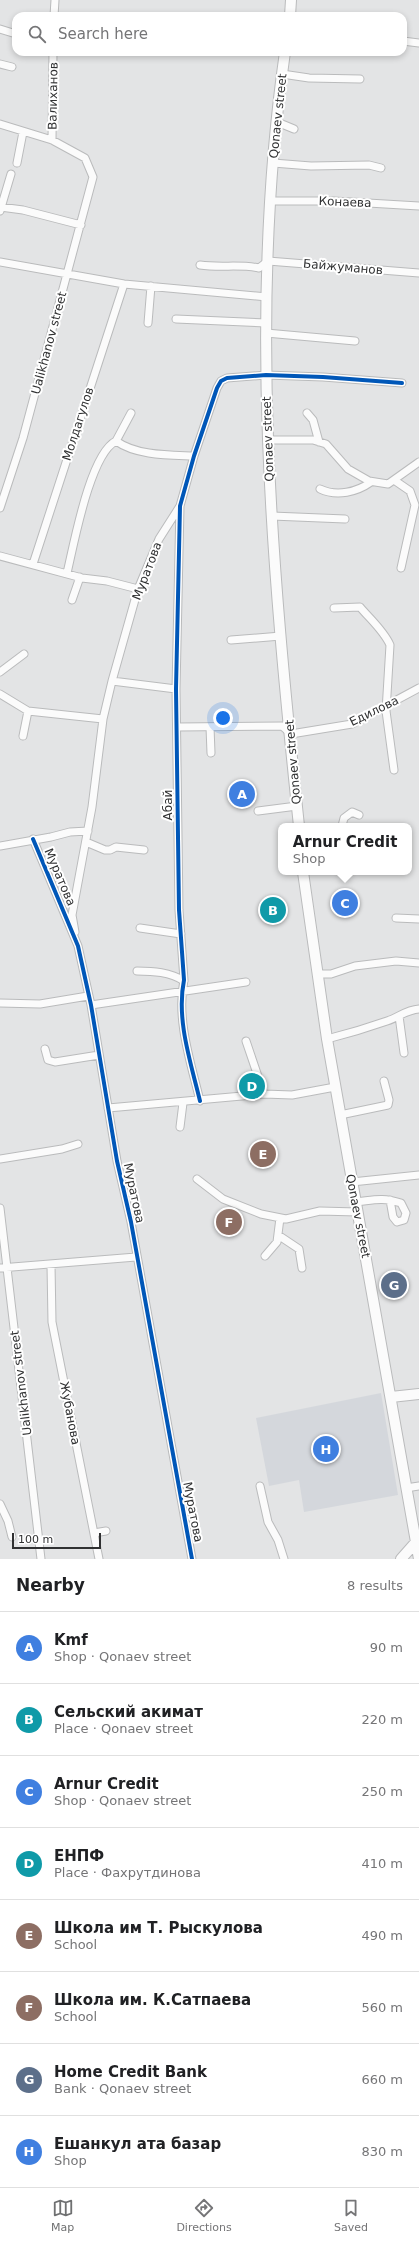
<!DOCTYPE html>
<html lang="en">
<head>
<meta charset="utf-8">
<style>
  body { margin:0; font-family:"DejaVu Sans",sans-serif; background:#f6f6f6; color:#202124 }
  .scale { position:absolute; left:12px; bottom:10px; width:89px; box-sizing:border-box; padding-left:4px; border:2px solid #303132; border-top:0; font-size:11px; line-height:14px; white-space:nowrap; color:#303132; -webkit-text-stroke:3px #fff; paint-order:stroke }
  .you { position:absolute; left:223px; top:718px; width:14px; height:14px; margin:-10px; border:3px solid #fff; border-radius:50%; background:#1a73e8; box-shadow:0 0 0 6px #1a73e833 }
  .badge { display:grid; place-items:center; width:26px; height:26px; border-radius:50%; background:#6f7071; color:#fff; font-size:13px; font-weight:700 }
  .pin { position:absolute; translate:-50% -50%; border:2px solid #fff; box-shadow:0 1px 4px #0006 }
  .popup { position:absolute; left:278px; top:823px; width:134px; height:52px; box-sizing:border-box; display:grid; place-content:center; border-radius:8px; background:#fff; filter:drop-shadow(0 1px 3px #0005); font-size:13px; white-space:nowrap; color:#757577 }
  .popup b { font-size:15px; color:#202124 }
  .popup::after { content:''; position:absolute; left:50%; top:100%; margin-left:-8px; border:8px solid transparent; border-top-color:#fff }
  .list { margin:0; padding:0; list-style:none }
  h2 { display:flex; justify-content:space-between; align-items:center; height:52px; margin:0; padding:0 16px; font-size:17px }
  h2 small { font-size:13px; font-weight:400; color:#757577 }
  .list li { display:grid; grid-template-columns:26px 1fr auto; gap:12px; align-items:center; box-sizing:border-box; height:72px; padding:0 16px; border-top:1px solid #e0e0e0 }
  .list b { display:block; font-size:15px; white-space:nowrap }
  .list p { margin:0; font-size:13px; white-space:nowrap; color:#757577 }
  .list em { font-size:13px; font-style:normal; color:#757577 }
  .icon { flex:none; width:22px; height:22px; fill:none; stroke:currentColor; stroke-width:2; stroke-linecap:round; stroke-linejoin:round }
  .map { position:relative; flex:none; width:419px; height:1559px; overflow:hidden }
  .search { position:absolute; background:#fff; box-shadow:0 2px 6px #0003; left:12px; right:12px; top:12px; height:44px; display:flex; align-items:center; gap:10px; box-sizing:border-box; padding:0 14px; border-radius:12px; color:#757577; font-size:15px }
  .sheet { height:628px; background:#fff }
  nav { display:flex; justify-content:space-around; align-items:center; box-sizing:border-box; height:56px; border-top:1px solid #e0e0e0; background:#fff; font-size:11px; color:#757577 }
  nav a { display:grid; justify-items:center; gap:2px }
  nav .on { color:#6f7071 }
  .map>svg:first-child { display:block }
</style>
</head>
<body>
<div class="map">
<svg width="419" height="1559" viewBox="0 0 419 1559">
  <rect width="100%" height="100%" fill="#e3e4e5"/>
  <path fill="#d4d7dc" d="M381 1393 398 1495 304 1512 299 1480 269 1486 256 1418Z"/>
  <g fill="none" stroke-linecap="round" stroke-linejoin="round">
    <g stroke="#babbbc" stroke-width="9">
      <path id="street" d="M54 16 55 0
        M0 29 16 34
        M403 41 419 43
        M0 64 12 67
        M282 74 309 78 360 79
        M277 122 294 129
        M0 124 52 140 85 158 93 177 23 438 0 508
        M52 140 53 52
        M17 163 23 132
        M273 163 311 166 369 165 381 168
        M271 201H334L419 206
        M0 207 23 210 81 225
        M0 211 11 174
        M0 262 124 284 267 297
        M200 265C220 268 241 264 259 268L268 261 419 273
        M176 319 266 323
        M148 323 151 286
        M266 333 355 341
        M307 413 313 420 319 442
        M267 440H313L326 444 348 469 369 481 388 484 419 462
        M116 441 131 413
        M394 480 410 491 415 505 401 568
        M320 489C337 497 357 492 371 482
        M272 516 345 519
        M0 556 82 578 107 581 138 589
        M33 564 124 284
        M67 573C74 544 90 454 116 441 137 456 170 455 194 456
        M72 600 80 577
        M334 608 360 607C370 619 384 631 390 645L386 711 394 770
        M231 640 281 636
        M0 672 24 654
        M112 681 176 689
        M0 694 28 711 103 719
        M178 727 282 726 291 734 352 724 419 688
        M210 727 211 753
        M23 736 28 711
        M258 811 297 806
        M342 826 344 818 352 812 359 815
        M33 839 78 946 91 1005 117 1161 131 1222 192 1559
        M86 842 105 850H110L116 847 144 850
        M0 846 51 837 70 832 88 831
        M396 918 419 919
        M140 928 181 934
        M75 932 72 915 92 807 103 719 112 681 138 589 159 539 180 506
        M137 971C153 971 170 972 184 981
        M317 974H331L355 966 396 961 419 963
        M0 1003 40 1004 88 996
        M91 1005 246 982
        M399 1016 404 1053
        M327 1039C347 1034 367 1028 387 1021 399 1017 406 1010 419 1009
        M246 1041 264 1094
        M45 1049 48 1060 55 1062 99 1055
        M200 1101C191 1063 176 1020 184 980L179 910 176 689 180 506 194 456 217 388 221 381 227 378 266 375 323 377 402 383
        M108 1108 264 1094 292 1095 335 1087
        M340 1115 388 1105 389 1100 384 1081
        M180 1127 183 1103
        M0 1159 62 1149 78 1144
        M197 1179 223 1199 261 1214 286 1219 320 1211 357 1212
        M352 1182 419 1175
        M355 1202C375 1200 381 1197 401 1203L406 1213 404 1220 397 1222 393 1217 390 1200
        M0 1208 41 1559
        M278 1235 299 1249 302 1268
        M265 1256 277 1242 280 1218
        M51 1265 52 1322 99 1559
        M0 1268 136 1257
        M260 1486 268 1522 278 1540 284 1559
        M406 1488 419 1486
        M0 1504 8 1521 12 1537
        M94 1533 106 1531"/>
    </g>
    <g stroke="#babbbc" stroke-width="12">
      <path id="secondary" d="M290 16 291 0
        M285 52C248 309 272 569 299 826
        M303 872 327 1039 419 1559
        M391 1397 419 1394
        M401 1559 416 1542"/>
    </g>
    <use href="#street" stroke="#fbfbfb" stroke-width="7"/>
    <use href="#secondary" stroke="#fbfbfb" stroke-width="10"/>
    <g stroke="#fff" stroke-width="6">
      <path id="cycleway" d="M33 839 78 946 91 1005 117 1161 131 1222 192 1559
        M200 1101C191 1063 176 1020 184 980L179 910 176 689 180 506 194 456 217 388 221 381 227 378 266 375 323 377 402 383"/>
    </g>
    <use href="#cycleway" stroke="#0057b8" stroke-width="4"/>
  </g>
  <g text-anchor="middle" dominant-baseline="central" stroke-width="4" stroke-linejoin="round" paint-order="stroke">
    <g font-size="12" fill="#303132" stroke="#fff">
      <text transform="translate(53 96) rotate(-89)">Валиханов</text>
      <text transform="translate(278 116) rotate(-84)">Qonaev street</text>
      <text transform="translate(345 202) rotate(2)">Конаева</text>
      <text transform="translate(343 267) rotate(5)">Байжуманов</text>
      <text transform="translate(49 343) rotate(-75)">Ualikhanov street</text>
      <text transform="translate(78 424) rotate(-72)">Молдагулов</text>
      <text transform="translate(268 439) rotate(-92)">Qonaev street</text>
      <text transform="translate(147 571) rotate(-69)">Муратова</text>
      <text transform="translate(374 711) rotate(-26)">Едилова</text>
      <text transform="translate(293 762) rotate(-95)">Qonaev street</text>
      <text transform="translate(168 805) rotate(-90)">Абай</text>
      <text transform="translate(60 877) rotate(67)">Муратова</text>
      <text transform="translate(134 1193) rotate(78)">Муратова</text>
      <text transform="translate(358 1216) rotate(79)">Qonaev street</text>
      <text transform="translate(21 1383) rotate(-97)">Ualikhanov street</text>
      <text transform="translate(70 1413) rotate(79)">Жубанова</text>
      <text transform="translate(193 1512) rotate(79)">Муратова</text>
    </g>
  </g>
</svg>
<div class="scale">100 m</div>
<div class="you"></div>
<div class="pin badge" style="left:242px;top:794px;background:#3f7fe0">A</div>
<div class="pin badge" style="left:273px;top:910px;background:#0f9aa8">B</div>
<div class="pin badge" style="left:345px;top:903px;background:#3f7fe0">C</div>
<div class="popup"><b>Arnur Credit</b>Shop</div>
<div class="pin badge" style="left:252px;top:1086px;background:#0f9aa8">D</div>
<div class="pin badge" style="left:263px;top:1154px;background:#8d6e63">E</div>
<div class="pin badge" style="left:229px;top:1222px;background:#8d6e63">F</div>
<div class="pin badge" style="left:394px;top:1285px;background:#5c6f8a">G</div>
<div class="pin badge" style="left:326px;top:1449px;background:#3f7fe0">H</div>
<div class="search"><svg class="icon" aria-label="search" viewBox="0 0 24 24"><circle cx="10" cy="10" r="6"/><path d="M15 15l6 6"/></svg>Search here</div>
</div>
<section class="sheet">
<h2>Nearby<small>8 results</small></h2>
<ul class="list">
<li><span class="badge" style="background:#3f7fe0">A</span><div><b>Kmf</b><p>Shop · Qonaev street</p></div><em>90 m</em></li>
<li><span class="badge" style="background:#0f9aa8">B</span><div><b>Сельский акимат</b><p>Place · Qonaev street</p></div><em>220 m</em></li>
<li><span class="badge" style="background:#3f7fe0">C</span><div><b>Arnur Credit</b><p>Shop · Qonaev street</p></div><em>250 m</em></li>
<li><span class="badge" style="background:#0f9aa8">D</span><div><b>ЕНПФ</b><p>Place · Фахрутдинова</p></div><em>410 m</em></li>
<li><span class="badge" style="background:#8d6e63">E</span><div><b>Школа им Т. Рыскулова</b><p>School</p></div><em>490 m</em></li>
<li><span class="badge" style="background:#8d6e63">F</span><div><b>Школа им. К.Сатпаева</b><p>School</p></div><em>560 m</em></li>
<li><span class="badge" style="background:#5c6f8a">G</span><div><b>Home Credit Bank</b><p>Bank · Qonaev street</p></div><em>660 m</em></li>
<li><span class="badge" style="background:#3f7fe0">H</span><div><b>Ешанкул ата базар</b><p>Shop</p></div><em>830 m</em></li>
</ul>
</section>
<nav>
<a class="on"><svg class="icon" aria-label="map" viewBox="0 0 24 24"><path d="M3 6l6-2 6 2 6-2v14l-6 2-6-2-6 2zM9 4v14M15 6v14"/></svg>Map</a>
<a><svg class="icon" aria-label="directions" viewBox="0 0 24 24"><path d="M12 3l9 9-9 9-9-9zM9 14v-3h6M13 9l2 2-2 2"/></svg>Directions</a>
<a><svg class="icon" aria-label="saved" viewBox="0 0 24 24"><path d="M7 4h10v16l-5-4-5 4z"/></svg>Saved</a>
</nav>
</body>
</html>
